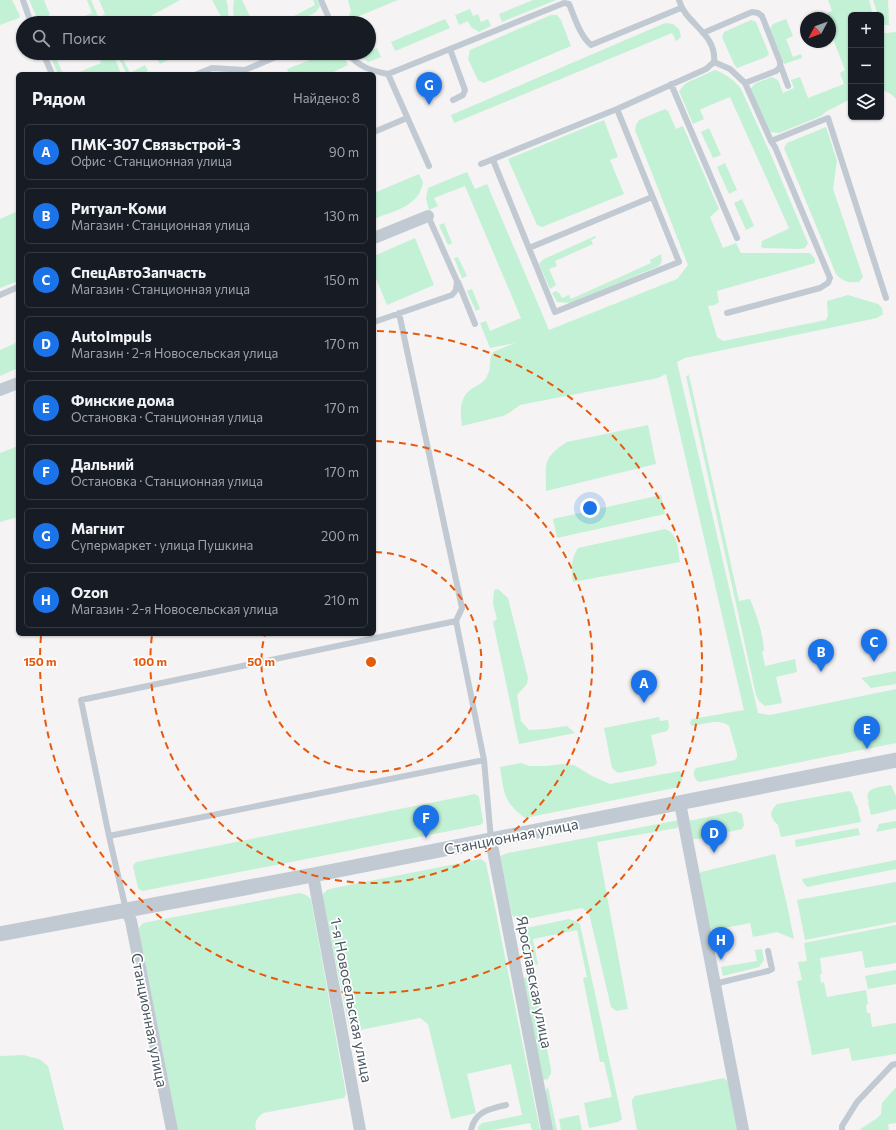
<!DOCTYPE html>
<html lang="ru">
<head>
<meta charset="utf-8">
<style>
  body { margin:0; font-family:Commissioner,sans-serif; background:#20242c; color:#f1f3f6 }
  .controls { position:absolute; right:12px; top:12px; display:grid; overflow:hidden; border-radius:6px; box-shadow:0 1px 3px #0004 }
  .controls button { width:36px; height:36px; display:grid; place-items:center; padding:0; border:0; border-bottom:1px solid #363941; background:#171b24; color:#f1f3f6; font:20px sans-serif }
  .compass { position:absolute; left:800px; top:12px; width:36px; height:36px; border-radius:50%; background:#171b24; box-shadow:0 1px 3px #0004; rotate:229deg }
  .you { position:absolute; left:590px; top:508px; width:14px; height:14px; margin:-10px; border:3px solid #fff; border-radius:50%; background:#1a73e8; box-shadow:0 0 0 6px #1a73e833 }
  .badge { display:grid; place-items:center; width:26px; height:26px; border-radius:50%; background:#1a73e8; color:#fff; font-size:13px; font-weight:700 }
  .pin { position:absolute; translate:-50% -33px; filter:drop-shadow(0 1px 2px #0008) }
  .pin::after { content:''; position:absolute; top:21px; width:14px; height:12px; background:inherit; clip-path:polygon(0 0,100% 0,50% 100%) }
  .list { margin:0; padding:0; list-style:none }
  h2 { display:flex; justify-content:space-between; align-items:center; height:52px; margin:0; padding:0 16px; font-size:17px }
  h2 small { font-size:13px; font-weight:400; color:#9ea1a6 }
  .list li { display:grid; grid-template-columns:26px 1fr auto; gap:12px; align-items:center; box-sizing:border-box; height:56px; margin:0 8px 8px; padding:0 8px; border:1px solid #363941; border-radius:6px }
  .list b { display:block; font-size:15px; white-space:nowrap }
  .list p { margin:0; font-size:13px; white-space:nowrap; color:#9ea1a6 }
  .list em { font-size:13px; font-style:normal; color:#9ea1a6 }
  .icon { flex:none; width:22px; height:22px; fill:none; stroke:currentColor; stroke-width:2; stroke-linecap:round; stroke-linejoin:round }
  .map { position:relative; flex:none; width:896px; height:1130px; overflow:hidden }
  .search { position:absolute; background:#171b24; box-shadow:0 1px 3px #0004; left:16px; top:16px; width:360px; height:44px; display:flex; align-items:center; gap:10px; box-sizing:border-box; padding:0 14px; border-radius:22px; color:#9ea1a6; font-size:15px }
  .panel { position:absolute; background:#171b24; box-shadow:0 1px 3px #0004; left:16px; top:72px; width:360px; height:564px; border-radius:6px }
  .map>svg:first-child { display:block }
</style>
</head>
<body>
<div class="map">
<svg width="896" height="1130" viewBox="0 0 896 1130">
  <rect width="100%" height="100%" fill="#f5f3f3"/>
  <path fill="#c3f1d5" d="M0 0H12L20 16 19 18 0 25Z
    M29 0H44L50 15 38 20Z
    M87 0H91L101 23H84L82 17 92 13Z
    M99 0H180L138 23H103L102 16 105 14Z
    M212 0H226C229 6 228 16 229 23H222L224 22Z
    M234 0H242L253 23H237C232 15 233 9 234 0Z
    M313 0H317L320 6 316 12 297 22 294 16 315 5Z
    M348 0H398L352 19 353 23H348V19L351 11Z
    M533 0H556L502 22 499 14Z
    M828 0H869L873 15H851V99L827 111 821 116 779 133 770 132 750 89 756 83 772 77 778 80 783 93 794 88 791 80 800 77 808 98 844 84 840 73 845 70 832 36H830V18H829L827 13 832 11Z
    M873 0H888L889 25H885L881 22V15H878Z
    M470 9 473 16 478 14 481 22 488 19 491 26 479 32 471 27 468 21 459 25 455 15Z
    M551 15H557L561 20 571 46 484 83 478 80 468 59 470 50Z
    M445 19 450 28 395 51 391 42Z
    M786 19 793 36 786 39 793 57 801 54 802 58 784 64 770 29 773 24Z
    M751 20 756 22 769 54 766 57 737 68 734 64 722 37 724 32Z
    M665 23 673 24 679 29 681 36 679 39 676 41 672 33 454 123 451 115Z
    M881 31 885 33 896 32V99L891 94 881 89Z
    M377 48 381 57 368 62 363 58 361 53H369V52Z
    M49 53H54L63 74H58Z
    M97 53H113L121 74H74L101 63Z
    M116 53H120L130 73 145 65 148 71 143 74H127Z
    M167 53H181L160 64 157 59Z
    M328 53H342L348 65 329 74H289L287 69Z
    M715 70C726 74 734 80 741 89L771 155 808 243 805 248 800 249 764 248 761 247 762 241 788 229 789 228 730 97 701 109 700 110 704 119 693 124 679 91 686 83Z
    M665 109 668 111 676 129 683 126 719 209 710 217 723 248 736 243 741 253H810L815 259V263L717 291 719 302 715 305 708 306 717 337 723 341 826 320 828 316 827 301 848 295 878 304 882 308 883 314 877 318 685 358 677 362 758 713 770 715 896 689V743L700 782 697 781C694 777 692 773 696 768L735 760 737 757V753L729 726C720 718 704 724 693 726L691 725 690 722 692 719 744 710 666 374 658 378 520 405 509 413 503 416 462 426C460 412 459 396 473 388 478 385 484 383 487 376 492 369 488 359 493 352L515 343 490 348 480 323 486 321 490 331 521 318 465 186 434 198 438 206 429 210 426 198 428 188 467 172 475 189 487 184 549 330 677 279 688 265 635 130 636 125 639 120Z
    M604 120 618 157 610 160 624 194 542 227 537 225 508 159Z
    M826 127 837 161 833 189 863 277 859 282C849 283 843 282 836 274L784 148 787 143Z
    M709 128 721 155 713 158 701 132Z
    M725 163 737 190 729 194 717 167Z
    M419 174 423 182C419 207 395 210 374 219V193Z
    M742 199 754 226 746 230 734 203Z
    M18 211V281L0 288V219Z
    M444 223 452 243 448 245 439 225Z
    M595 236 596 238 591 240 593 244 555 261 557 266 549 269 556 285 550 289 539 264 544 259Z
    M415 238 434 285 387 305 374 274V256Z
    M661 254 662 261 659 266 571 303 557 302 552 293 556 291 560 294 562 298 569 295 571 299 651 263 650 260Z
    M458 257 467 276 462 278 454 258Z
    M472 289 480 309 476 311 467 291Z
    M18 342V368L0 376V350Z
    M689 375 739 601 750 599C757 616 763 633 764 651L762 652 765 666 795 659 797 672 776 677 782 703 765 706 759 701 756 695 686 376Z
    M648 425 656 464 546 491C546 464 542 458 567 442Z
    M18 446V517L0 522V453Z
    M661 495 665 514 557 538 553 519Z
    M665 529C678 533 678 550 680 562L573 582C571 568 571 559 578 548Z
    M498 589 508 598 528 678 527 684 517 695 521 721 529 730 546 729 567 726 575 733 519 744 493 622 497 619 493 604 494 590Z
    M896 671V684L871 688 861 678Z
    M659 717 660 721 668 720 669 727 667 731 651 735 657 763 654 766 618 773 612 768 604 728Z
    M521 763 529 766H547L562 764 574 765 592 776 610 784 680 771C683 777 683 782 679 787L525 818C503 802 504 792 500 767Z
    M891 785 896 796V809L871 815 868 803 869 802C862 787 881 787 891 785Z
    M849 791 852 793 856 805H857L861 822 781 837 778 825 774 821 771 815 772 810 777 804Z
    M475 794 479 797 483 821V823L480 825 142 891 138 888 133 866 136 862Z
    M736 811 742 814 744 825 742 829 698 839H693L689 821Z
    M679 820V825L677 828 597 842 628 1009 616 1011 611 1007 589 913 582 908 522 920 516 919 512 915 500 856 508 853Z
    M896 821V828L876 832 879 824Z
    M858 828 860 835 796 847 795 840Z
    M775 854 787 905 794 939 777 932 753 937 750 923 709 931 699 874 701 872Z
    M481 859 486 863 540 1130H532L530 1123 493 1130H478V1127L482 1123 522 1115 511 1064 467 1074 476 1113 451 1119 428 1024 420 1018 350 1032 322 895 327 890 334 888Z
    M896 860V869L807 887 803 882 802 879Z
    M896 882V922L805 940 797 900Z
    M300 893 306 895 311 899 346 1094 344 1098 263 1113C257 1118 254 1122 256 1130H178L139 931V928L143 923Z
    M569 919 575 921 580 924 622 1119 618 1122 589 1128 584 1103 612 1097 604 1062H600L583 978 587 977 577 930 533 939 538 965C523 962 525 942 522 929Z
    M896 925V963L865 968 862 951 820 958 822 974H820L821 983 824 982 827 997 866 990 868 1004 866 1005 867 1013H870L872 1027 896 1023V1054L852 1061 849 1048 812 1055 797 981 802 980 798 962 807 961 804 943Z
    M762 949 764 960 759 967 723 976 721 967 757 961 755 950Z
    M896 970V984L868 989 865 976Z
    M528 977 531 979 534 983 551 1069V1073L548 1079 543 1080 523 978Z
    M23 1055 39 1059 48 1066 64 1130H0V1056Z
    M724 1078 728 1082 737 1130H637L632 1104V1100L635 1096Z
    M548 1087 557 1130H550L544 1093Z
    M896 1087V1123L888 1124 889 1130H859L876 1119 881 1114 882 1103Z
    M579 1115 582 1130H561L559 1119Z"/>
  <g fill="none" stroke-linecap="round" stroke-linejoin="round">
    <path stroke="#c1cad2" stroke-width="6" d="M23 0 31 23
      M321 0 331 23
      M703 33 752 12 758 13 762 16 780 62V67L776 71 745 83
      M450 49 465 90 463 95 453 100
      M43 53 52 74
      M348 53C358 67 372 71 388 74L564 3 569 4C575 18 580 36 591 45L681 8
      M714 62 730 69 745 83 771 141 775 147 830 278 828 283 820 288 727 313
      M780 64 788 86
      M197 74 212 68 245 70 285 53
      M388 74 429 166
      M671 84 737 238
      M374 132 407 118
      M771 141 828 118 886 298
      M493 160 555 312 679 262 617 109
      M481 164 617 109 706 69 714 62C717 33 685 24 679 0
      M529 248 652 197
      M458 282 475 324
      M0 295 18 287
      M399 313 462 608 456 621 484 760 491 840
      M374 322 452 295 456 290 457 281 428 216
      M109 836 81 700 456 621
      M126 910 109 836 484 760
      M714 984 768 971 772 969 768 951
      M471 1130C475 1111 490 1109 506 1105
      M842 1130V1126L857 1102 892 1065 896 1064"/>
    <path stroke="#c1cad2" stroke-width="12" d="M374 238 428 216
      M0 390 18 383
      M680 803 743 1130
      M491 840 547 1130
      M313 875 360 1130
      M126 910 131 921 172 1130"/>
    <path stroke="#c1cad2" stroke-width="15" d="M0 934 313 875 896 760"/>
  </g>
  <g fill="none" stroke="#e8590c" stroke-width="2" stroke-dasharray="7 5">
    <path d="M375 552A110 110 0 1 1 265 634"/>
    <path d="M375 441A221 221 0 1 1 152 635"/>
    <path d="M377 331A331 331 0 1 1 41 636"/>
  </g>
  <g text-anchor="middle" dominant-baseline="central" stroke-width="3.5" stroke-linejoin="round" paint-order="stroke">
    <g font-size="15" fill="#4a5661" stroke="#fff">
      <text transform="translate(511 836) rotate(-11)">Станционная улица</text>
      <text transform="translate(535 982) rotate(79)">Ярославская улица</text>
      <text transform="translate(352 1000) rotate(79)">1-я Новосельская улица</text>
      <text transform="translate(150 1020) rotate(79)">Станционная улица</text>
    </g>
  </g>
  <circle cx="371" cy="662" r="6" fill="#e8590c" stroke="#fff" stroke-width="2"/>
  <g font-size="12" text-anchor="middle" font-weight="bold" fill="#e8590c" stroke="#fff" stroke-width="3.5" stroke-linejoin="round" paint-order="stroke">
    <text x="40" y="666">150 m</text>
    <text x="150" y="666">100 m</text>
    <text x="261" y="666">50 m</text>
  </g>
</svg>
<div class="controls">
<button>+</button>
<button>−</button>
<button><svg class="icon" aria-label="layers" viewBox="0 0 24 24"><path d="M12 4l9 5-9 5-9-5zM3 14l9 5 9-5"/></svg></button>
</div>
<svg class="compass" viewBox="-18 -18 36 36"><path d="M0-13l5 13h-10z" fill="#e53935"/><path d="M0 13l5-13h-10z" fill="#9ea1a6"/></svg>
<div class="you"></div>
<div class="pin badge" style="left:644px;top:703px">A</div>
<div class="pin badge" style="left:821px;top:672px">B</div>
<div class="pin badge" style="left:874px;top:662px">C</div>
<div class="pin badge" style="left:714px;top:853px">D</div>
<div class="pin badge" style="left:867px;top:749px">E</div>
<div class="pin badge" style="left:426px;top:838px">F</div>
<div class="pin badge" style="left:429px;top:105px">G</div>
<div class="pin badge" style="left:721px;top:960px">H</div>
<div class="search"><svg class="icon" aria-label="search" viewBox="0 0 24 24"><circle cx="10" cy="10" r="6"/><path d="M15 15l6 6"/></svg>Поиск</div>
<section class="panel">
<h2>Рядом<small>Найдено: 8</small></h2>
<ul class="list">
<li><span class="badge">A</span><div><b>ПМК-307 Связьстрой-3</b><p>Офис · Станционная улица</p></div><em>90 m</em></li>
<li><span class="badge">B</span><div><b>Ритуал-Коми</b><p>Магазин · Станционная улица</p></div><em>130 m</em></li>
<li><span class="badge">C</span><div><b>СпецАвтоЗапчасть</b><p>Магазин · Станционная улица</p></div><em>150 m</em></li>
<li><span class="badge">D</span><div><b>AutoImpuls</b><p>Магазин · 2-я Новосельская улица</p></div><em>170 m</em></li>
<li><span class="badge">E</span><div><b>Финские дома</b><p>Остановка · Станционная улица</p></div><em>170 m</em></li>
<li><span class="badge">F</span><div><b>Дальний</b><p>Остановка · Станционная улица</p></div><em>170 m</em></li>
<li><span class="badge">G</span><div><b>Магнит</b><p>Супермаркет · улица Пушкина</p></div><em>200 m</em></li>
<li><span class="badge">H</span><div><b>Ozon</b><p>Магазин · 2-я Новосельская улица</p></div><em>210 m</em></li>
</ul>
</section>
</div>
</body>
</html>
